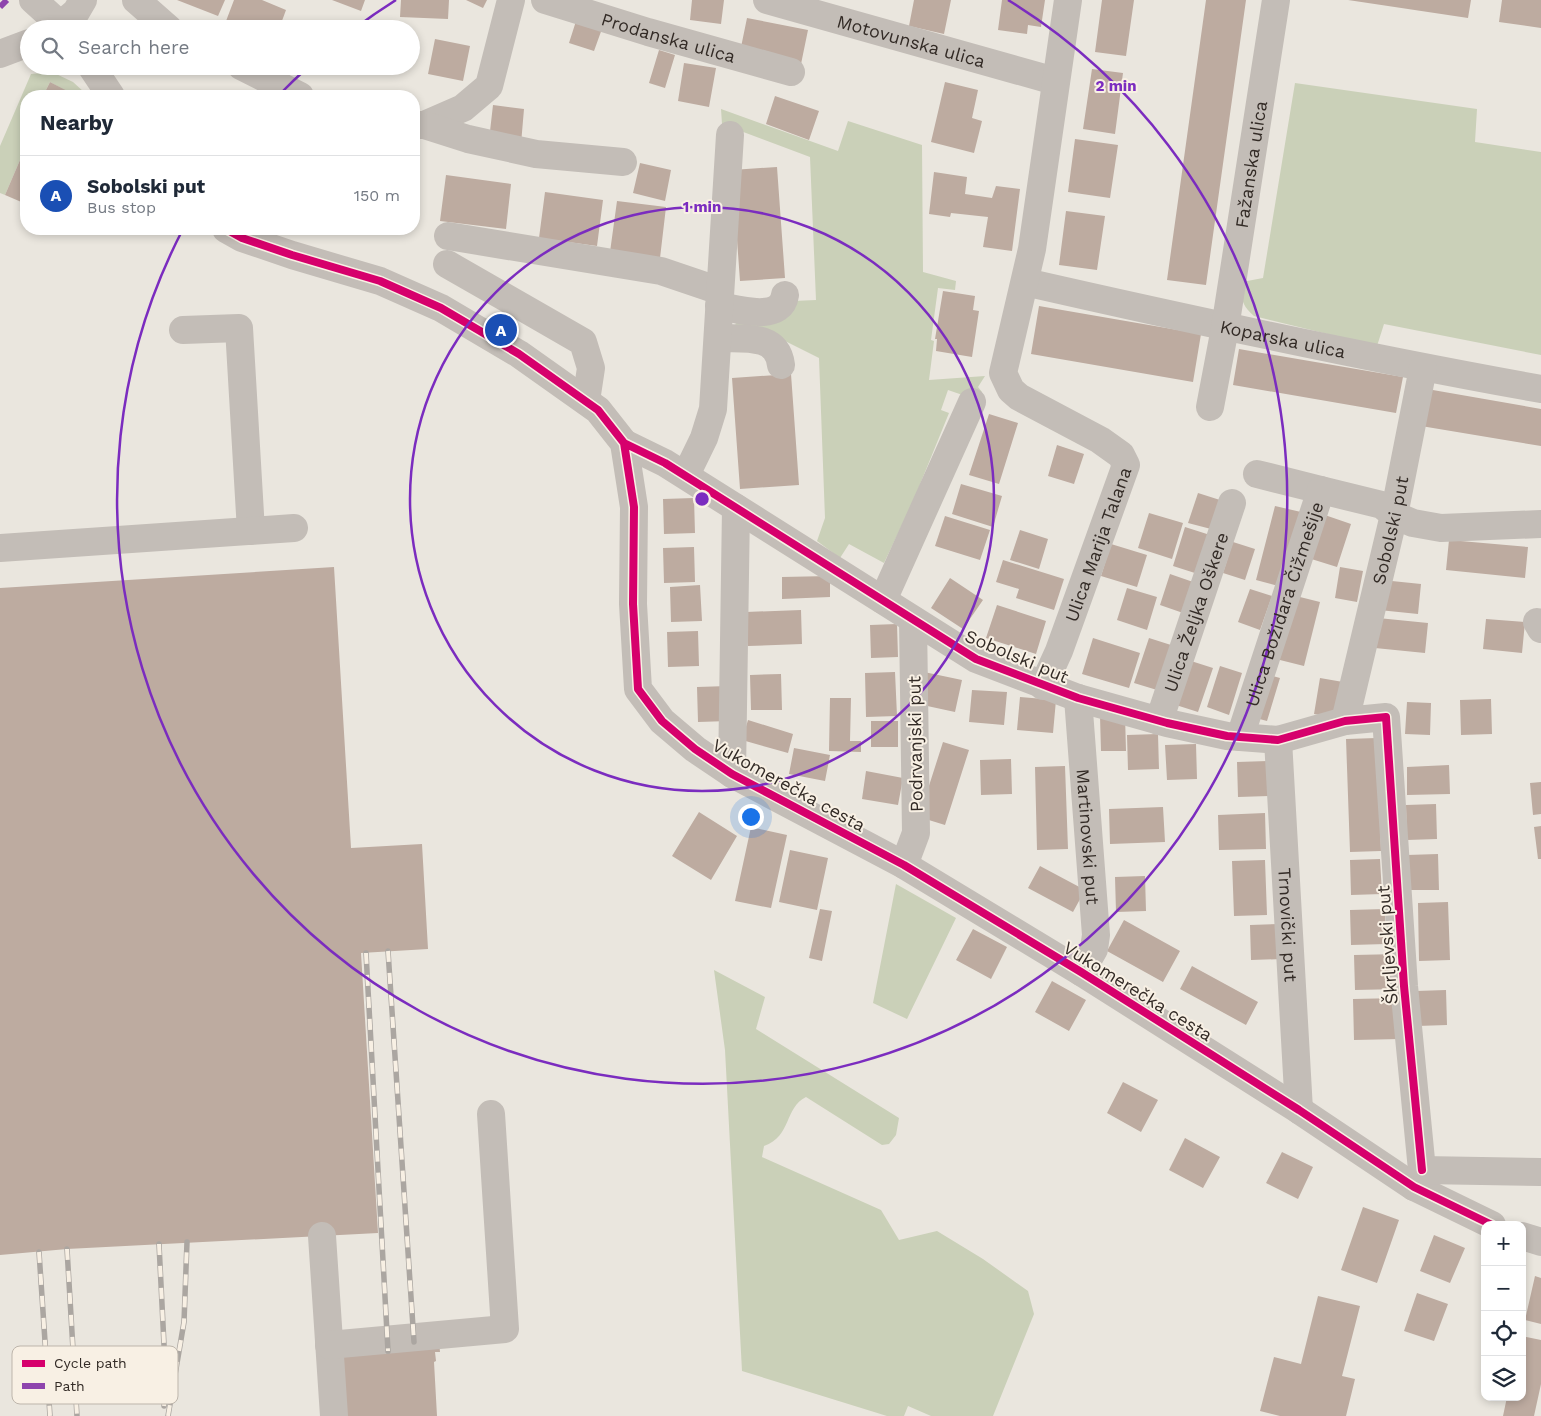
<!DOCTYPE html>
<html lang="en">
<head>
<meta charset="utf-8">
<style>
  body { margin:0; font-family:"Work Sans",sans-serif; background:#f2f2f3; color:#1f2937 }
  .controls { position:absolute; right:15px; bottom:15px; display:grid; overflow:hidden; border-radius:10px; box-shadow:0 2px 8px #0003 }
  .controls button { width:45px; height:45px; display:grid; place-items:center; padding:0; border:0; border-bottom:1px solid #e0e1e3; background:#fff; color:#1f2937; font:25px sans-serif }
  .you { position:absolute; left:750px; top:816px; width:18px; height:18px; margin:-12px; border:4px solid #fff; border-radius:50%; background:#1a73e8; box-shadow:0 0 0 8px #1a73e833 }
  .badge { display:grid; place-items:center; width:32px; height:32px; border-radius:50%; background:#db2777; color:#fff; font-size:16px; font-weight:700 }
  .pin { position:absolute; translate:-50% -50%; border:2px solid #fff; box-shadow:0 1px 5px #0006 }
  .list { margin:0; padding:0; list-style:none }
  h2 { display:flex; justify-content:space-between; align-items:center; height:65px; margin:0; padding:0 20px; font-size:21px }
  h2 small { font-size:16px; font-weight:400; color:#747a83 }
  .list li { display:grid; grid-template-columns:32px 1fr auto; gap:15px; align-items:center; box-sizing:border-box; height:80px; padding:0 20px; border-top:1px solid #e0e1e3 }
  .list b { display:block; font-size:19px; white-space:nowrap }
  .list p { margin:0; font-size:16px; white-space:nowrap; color:#747a83 }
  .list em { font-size:16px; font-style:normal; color:#747a83 }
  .icon { flex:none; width:28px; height:28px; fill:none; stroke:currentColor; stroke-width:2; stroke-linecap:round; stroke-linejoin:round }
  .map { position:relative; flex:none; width:1541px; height:1416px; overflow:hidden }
  .search { position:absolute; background:#fff; box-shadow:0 2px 8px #0003; left:20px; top:20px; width:400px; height:55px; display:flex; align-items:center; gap:12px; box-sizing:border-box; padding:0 18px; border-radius:28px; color:#747a83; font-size:19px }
  .panel { position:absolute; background:#fff; box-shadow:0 2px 8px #0003; left:20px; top:90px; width:400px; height:145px; border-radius:20px }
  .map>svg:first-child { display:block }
</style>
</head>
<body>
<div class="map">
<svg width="1541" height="1416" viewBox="0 0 1541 1416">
  <rect width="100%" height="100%" fill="#eae6de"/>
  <path fill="#cad0b8" d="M52 72 73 82 84 92 83 96H75L50 82 43 96H26V154L23 153 5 195 0 193V146L31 74Z
    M1295 83 1477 109 1475 142 1541 152V355L1384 324 1377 346 1254 316C1241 305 1241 298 1242 282L1263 278Z
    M721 109 838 151 848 121 922 145 923 272 956 281 955 290 938 288 931 340 934 341 929 380 985 376 978 387 982 392 978 394 977 400 948 390 941 410 949 413 912 504 884 563 849 544 840 558 817 541 825 518 819 358 777 337 735 327 736 322 793 301 816 300 810 157 722 124Z
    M896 884 956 918 907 1019 873 1003Z
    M714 970 765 997 756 1029 899 1118 896 1135 889 1144 882 1145 806 1097C784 1108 792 1136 764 1146L762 1157 881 1210 899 1240 937 1231 983 1259 1028 1291 1034 1314 993 1416H931L908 1406 904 1416H887L742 1371 725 1050Z"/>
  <path fill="#bdaba0" d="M177 0H225L218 16Z
    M234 0H262L286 10 279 29H223Z
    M332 0H365L361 11Z
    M401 0H449L448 19 400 17Z
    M466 0H487L483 8Z
    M692 0H724L721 24 690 20Z
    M914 0H951L944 34 909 26Z
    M1002 0H1045L1041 27 1028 25 1027 34 998 30Z
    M1102 0H1134L1126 56 1095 52Z
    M1206 0H1246L1206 285 1167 280Z
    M1348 0H1471L1468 18Z
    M1502 0H1541V28L1499 22Z
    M577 18 603 26 594 51 569 43Z
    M747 18 808 30 801 64 740 52Z
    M435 39 470 46 463 81 428 74Z
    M659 50 675 55 665 88 649 83Z
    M684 63 716 68 709 107 678 101Z
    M1092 69 1123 73 1115 134 1083 129Z
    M50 82 75 95V96H43Z
    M945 82 978 90 972 118 982 121 974 153 931 142Z
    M775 96 819 111 809 140 766 124Z
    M493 105 524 109 521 144 489 140Z
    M1075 139 1118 145 1110 198 1068 192Z
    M23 153 26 154V204L5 195Z
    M640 163 671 170 665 201 633 193Z
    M777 167 785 278 740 281 732 170Z
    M934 172 967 177 965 194 992 198 996 186 1020 189 1012 251 983 247 988 217 951 213 950 217 929 214Z
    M446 175 511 184 506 229 440 221Z
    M545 192 603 200 597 246 539 238Z
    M617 201 666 207 660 258 610 252Z
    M1066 211 1105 216 1097 270 1059 265Z
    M943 291 975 296 973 310 979 311 972 357 936 351 937 339H935Z
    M1039 306 1201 334 1193 382 1031 354Z
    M1239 349 1403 377 1396 413 1233 385Z
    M791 374 799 485 740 489 732 378Z
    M1427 389 1541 409V446L1421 426Z
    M989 414 1018 423 999 484 969 475Z
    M1057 445 1084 454 1074 484 1048 476Z
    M961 484 1002 496 993 527 952 514Z
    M1198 493 1220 500 1211 529 1188 523Z
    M694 498 695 533 664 534 663 499Z
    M1275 506 1301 512 1282 587 1256 580Z
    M1149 513 1183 523 1172 559 1138 548Z
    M1319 513 1351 524 1337 567 1305 557Z
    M945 516 990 530 980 560 935 546Z
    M1185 527 1210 535 1198 574 1173 566Z
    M1020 530 1048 539 1039 569 1010 560Z
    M1449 540 1528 547 1525 578 1446 570Z
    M1233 542 1255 549 1245 580 1223 573Z
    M1111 544 1147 555 1137 587 1101 576Z
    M694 547 695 582 664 583 663 548Z
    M1003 560 1064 579 1054 610 1016 598 1019 589 996 582Z
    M334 567 351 848 422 844 428 949 361 953 378 1233 67 1249 0 1255V588Z
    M1340 567 1363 571 1357 602 1335 598Z
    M1170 574 1196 583 1186 614 1160 605Z
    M830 576V597L782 599V577Z
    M950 578 983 600 963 629 931 608Z
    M1382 580 1421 584 1418 614 1379 610Z
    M700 585 702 621 671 622 670 587Z
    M1127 588 1157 597 1147 630 1117 620Z
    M1250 589 1272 596 1260 630 1238 622Z
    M1292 595 1320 602 1304 666 1276 659Z
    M997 605 1046 621 1036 654 986 638Z
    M801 610 802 644 748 646 746 612Z
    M1378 618 1428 623 1425 653 1375 648Z
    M1486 619 1525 622 1522 653 1483 649Z
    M897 624 898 657 871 658 870 625Z
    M698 631 699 666 668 667 667 632Z
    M1093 638 1140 653 1129 688 1082 674Z
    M1149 638 1171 645 1157 690 1134 683Z
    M1191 661 1213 668 1198 712 1176 705Z
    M1220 666 1242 673 1229 715 1207 707Z
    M895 672 897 716 866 717 865 673Z
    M924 672 962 680 955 712 918 704Z
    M781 674 782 710H751L750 675Z
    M1265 674 1280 678 1267 721 1252 717Z
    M1320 678 1343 682 1337 718 1314 714Z
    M728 686 729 721 698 722 697 687Z
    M972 690 1007 692 1004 725 969 722Z
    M1020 697 1056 700 1053 733 1017 730Z
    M830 698H851L850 741H861V752L829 751Z
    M1491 699 1492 734 1461 735 1460 700Z
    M1407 702 1431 703 1430 735 1405 734Z
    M1125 715 1126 751H1101L1100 716Z
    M748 720 793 734 788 753 742 740Z
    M871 721H898V747H871Z
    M1158 734 1159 769 1128 770 1127 735Z
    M1377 738 1381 851 1350 852 1346 739Z
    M943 742 969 750 945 825 919 817Z
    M1196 744 1197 779 1167 780 1165 745Z
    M794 748 830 755 825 781 789 774Z
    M1011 759 1012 794 981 795 980 760Z
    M1268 761 1269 796 1238 797 1237 762Z
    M1449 765 1450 794 1407 795V767Z
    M1065 766 1068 849 1037 850 1035 767Z
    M866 771 903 778 898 805 862 799Z
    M1541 782V814L1533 815 1530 783Z
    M1436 804 1437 839 1407 840 1406 805Z
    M1163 807 1165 842 1110 844 1109 809Z
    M699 812 737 836 711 880 672 856Z
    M1265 813 1266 849 1219 850 1218 815Z
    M1541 826V859H1538L1534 827Z
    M751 827 787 835 771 908 735 901Z
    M790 850 828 858 817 910 779 902Z
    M1438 854 1439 890H1408L1407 855Z
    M1380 859 1382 894 1351 895 1350 860Z
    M1265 860 1267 915 1234 916 1232 861Z
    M1040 866 1085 890 1073 912 1028 888Z
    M1145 876 1146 911 1116 912 1115 877Z
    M1448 902 1450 960 1419 961 1418 903Z
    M820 909 832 911 822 961 809 958Z
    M1385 909 1386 944 1351 945 1350 910Z
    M1124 920 1180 951 1163 982 1107 951Z
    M1281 924 1282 959 1251 960 1250 925Z
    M973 929 1007 947 991 979 956 960Z
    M1399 954 1400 989 1355 990 1354 955Z
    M1192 966 1258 1002 1246 1025 1180 989Z
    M1052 981 1086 1000 1069 1031 1035 1012Z
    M1446 990 1447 1025 1417 1026 1416 991Z
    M1399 998 1400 1039 1354 1040 1353 999Z
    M1123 1082 1158 1100 1141 1132 1107 1113Z
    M1185 1138 1220 1157 1203 1188 1169 1170Z
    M1282 1152 1313 1167 1298 1199 1266 1183Z
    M1363 1207 1399 1220 1377 1283 1341 1270Z
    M1434 1235 1465 1248 1450 1283 1420 1271Z
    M1535 1276 1541 1278V1324L1525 1320Z
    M1417 1293 1448 1304 1434 1341 1404 1331Z
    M1318 1296 1360 1306 1342 1376 1355 1379 1346 1416H1280L1260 1411 1274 1357 1301 1364Z
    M1522 1336 1541 1340V1384L1534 1416H1503L1507 1397H1522Z
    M439 1341 440 1352H435L436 1361 434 1362 437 1416H347L343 1356Z"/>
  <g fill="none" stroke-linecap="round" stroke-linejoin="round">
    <g stroke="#c3bdb7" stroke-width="28">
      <path d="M33 0 65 29"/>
      <path d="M136 0 169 29"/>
      <path id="s1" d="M545 0 648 32 791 72"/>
      <path id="s2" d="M767 0 1055 81"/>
      <path d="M56 29 76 12 83 0"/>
      <path d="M0 54 29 43"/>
      <path d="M91 66 111 96"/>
      <path d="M241 66 300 96"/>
      <path d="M415 125H424L463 108 489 86 511 0"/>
      <path d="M424 125 468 139 536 154 623 162"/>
      <path d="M226 229 242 238 292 255 380 281 441 308 519 354 598 410 624 443 634 507 633 604 638 689 662 721 695 749 732 774 904 865 1081 972 1299 1110 1414 1187 1492 1225"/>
      <path d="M448 236 661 271 720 291"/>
      <path d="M447 264 583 342 591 368 586 401"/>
      <path id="s3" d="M1025 282C1196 321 1368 358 1541 389"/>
      <path d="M719 306C737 309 781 323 785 295"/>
      <path d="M183 330 239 328 251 531"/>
      <path d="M719 338C743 339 777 333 781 365"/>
      <path id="s4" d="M1210 407 1225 328 1276 0"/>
      <path d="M624 443 665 463 976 659 1078 698 1167 723 1227 736 1278 740 1345 721 1386 717 1404 986 1422 1170"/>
      <path d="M1257 474 1321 490"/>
      <path d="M686 475 704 438 713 409 730 135"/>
      <path d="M0 548 294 528"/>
      <path d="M883 600 972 402"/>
      <path d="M1537 622 1541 629"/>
      <path id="s5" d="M1043 686 1059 651 1126 465 1121 455 1100 440 1019 397 1011 390 1003 373 1032 249 1068 0"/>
      <path id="s6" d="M1078 698 1096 935 1094 949 1081 972"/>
      <path id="s7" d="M1159 721 1232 503"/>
      <path id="s8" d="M1345 721 1394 515 1423 368"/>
      <path id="s9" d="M1240 737 1321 490 1382 505 1394 515 1413 523 1441 528 1541 524"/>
      <path id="s10" d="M1278 740 1299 1110"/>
      <path d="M732 774 736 508"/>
      <path d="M904 865 916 833 913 620"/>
      <path d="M1414 1187 1422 1170 1541 1172"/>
      <path d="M322 1236 334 1416"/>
      <path d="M1522 1236 1541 1242"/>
      <path d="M329 1345 505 1329 491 1114"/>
    </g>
    <g stroke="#aba6a1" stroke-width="5.5">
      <path id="rail" d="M388 951 414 1342
        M366 953 388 1351
        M159 1244 166 1385 164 1406
        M67 1249 77 1416
        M39 1252 50 1416
        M168 1416 184 1322 187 1242"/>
    </g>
    <use href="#rail" stroke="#f8f0e4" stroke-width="4" stroke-dasharray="11" stroke-linecap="butt"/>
    <path stroke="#8e44ad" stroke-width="6" stroke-dasharray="12 6" stroke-linecap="butt" d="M0 7 7 0"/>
    <g stroke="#f8f0e4" stroke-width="11">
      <path id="cycleway" d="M226 229 242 238 292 255 380 281 441 308 519 354 598 410 624 443 634 507 633 604 638 689 662 721 695 749 732 774 904 865 1081 972 1299 1110 1414 1187 1492 1225
        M624 443 665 463 976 659 1078 698 1167 723 1227 736 1278 740 1345 721 1386 717 1404 986 1422 1170"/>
    </g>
    <use href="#cycleway" stroke="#d6006c" stroke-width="8"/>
  </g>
  <g fill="none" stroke="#7b2cbf" stroke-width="2.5">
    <circle cx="702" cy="499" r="292"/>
    <path d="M281 93A585 585 0 0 1 307 68M354 29A585 585 0 0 1 396 0M1008 0A585 585 0 1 1 183 229"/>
  </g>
  <g text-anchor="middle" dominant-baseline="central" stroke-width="4" stroke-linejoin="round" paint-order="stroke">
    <g font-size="18" fill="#332b26" stroke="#f8f0e4">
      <text stroke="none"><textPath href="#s1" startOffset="129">Prodanska ulica</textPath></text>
      <text stroke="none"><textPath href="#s2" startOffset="150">Motovunska ulica</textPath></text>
      <text stroke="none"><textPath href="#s4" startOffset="246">Fažanska ulica</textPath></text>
      <text stroke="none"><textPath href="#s3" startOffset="264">Koparska ulica</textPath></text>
      <text stroke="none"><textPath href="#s8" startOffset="196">Sobolski put</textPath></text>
      <text stroke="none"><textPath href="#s5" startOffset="152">Ulica Marija Talana</textPath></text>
      <text stroke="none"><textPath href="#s9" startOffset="140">Ulica Božidara Čižmešije</textPath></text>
      <text stroke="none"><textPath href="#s7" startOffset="115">Ulica Željka Oškere</textPath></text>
      <text transform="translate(1017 656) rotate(23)">Sobolski put</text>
      <text transform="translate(915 744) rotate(-91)">Podrvanjski put</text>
      <text transform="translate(789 785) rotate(29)">Vukomerečka cesta</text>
      <text stroke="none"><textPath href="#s6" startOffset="139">Martinovski put</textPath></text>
      <text stroke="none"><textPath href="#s10" startOffset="185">Trnovički put</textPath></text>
      <text transform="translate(1387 945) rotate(-94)">Škrljevski put</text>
      <text transform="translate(1138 991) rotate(32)">Vukomerečka cesta</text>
    </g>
  </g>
  <rect x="12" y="1346" width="166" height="58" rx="8" fill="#f8f0e4" stroke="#bdb5ab" stroke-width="1"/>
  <rect x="22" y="1360" width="23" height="7" fill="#d6006c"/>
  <rect x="22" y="1383" width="23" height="6" fill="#8e44ad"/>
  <g font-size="14" fill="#332b26">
    <text x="54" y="1368">Cycle path</text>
    <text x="54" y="1391">Path</text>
  </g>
  <circle cx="702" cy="499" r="8" fill="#7b2cbf" stroke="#f8f0e4" stroke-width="2.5"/>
  <g font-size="15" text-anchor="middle" font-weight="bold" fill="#7b2cbf" stroke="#f8f0e4" stroke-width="4" stroke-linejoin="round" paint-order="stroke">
    <text x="1116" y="91">2 min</text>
    <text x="702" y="212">1 min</text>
  </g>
</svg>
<div class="controls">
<button>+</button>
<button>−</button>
<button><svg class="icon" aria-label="locate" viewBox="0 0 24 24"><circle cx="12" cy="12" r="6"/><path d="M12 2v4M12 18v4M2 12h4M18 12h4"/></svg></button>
<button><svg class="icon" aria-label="layers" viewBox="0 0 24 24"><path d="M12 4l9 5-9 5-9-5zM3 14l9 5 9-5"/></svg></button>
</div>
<div class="you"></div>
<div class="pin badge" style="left:501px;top:330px;background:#1a4fb4">A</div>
<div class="search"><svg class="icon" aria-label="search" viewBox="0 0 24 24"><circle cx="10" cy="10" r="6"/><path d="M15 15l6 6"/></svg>Search here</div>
<section class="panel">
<h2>Nearby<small></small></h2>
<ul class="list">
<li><span class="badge" style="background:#1a4fb4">A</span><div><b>Sobolski put</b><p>Bus stop</p></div><em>150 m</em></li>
</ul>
</section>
</div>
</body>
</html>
